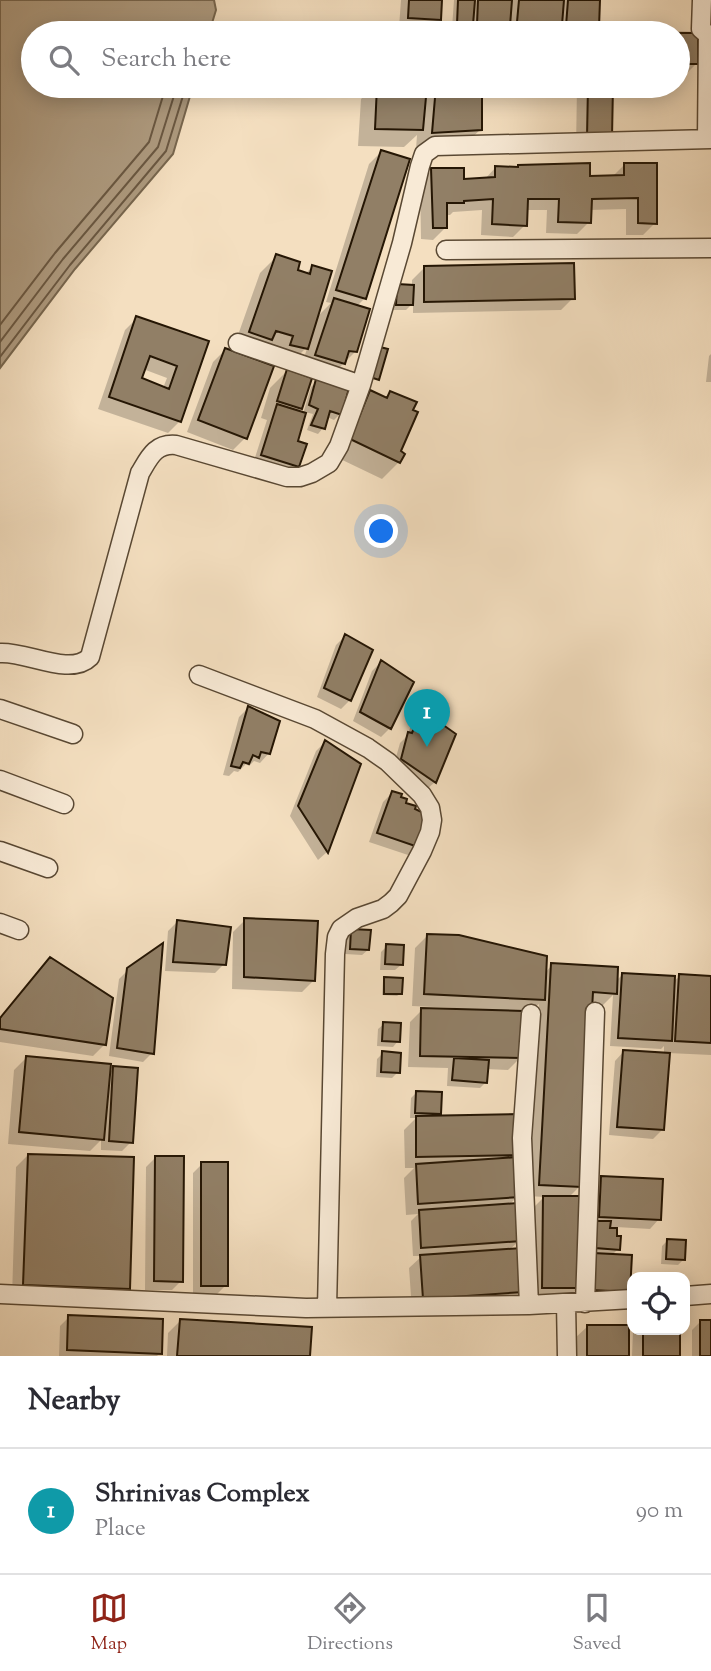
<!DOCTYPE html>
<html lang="en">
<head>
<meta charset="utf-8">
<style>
  body { margin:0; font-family:"Sorts Mill Goudy",serif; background:#f2f2f3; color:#2b2b33 }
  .controls { position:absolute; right:21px; bottom:21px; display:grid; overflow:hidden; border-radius:14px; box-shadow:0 4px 18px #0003 }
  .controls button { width:63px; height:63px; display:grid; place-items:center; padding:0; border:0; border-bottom:2px solid #e1e1e2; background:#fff; color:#2b2b33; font:35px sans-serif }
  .you { position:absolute; left:382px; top:532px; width:24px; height:24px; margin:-18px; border:5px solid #fff; border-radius:50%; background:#1a73e8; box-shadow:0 0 0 10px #1a73e833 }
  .badge { display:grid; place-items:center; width:46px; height:46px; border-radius:50%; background:#8f2418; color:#fff; font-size:23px; font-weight:700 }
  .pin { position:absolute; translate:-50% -58px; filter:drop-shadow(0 2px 4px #0008) }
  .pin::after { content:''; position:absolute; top:37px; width:24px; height:21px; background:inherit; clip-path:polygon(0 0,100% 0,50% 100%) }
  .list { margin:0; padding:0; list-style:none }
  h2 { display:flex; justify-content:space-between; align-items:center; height:91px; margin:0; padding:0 28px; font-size:30px }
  h2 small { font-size:23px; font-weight:400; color:#7c7c81 }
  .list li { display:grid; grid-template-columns:46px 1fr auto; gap:21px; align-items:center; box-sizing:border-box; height:126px; padding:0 28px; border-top:2px solid #e1e1e2 }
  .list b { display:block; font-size:26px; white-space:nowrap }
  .list p { margin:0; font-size:23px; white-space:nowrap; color:#7c7c81 }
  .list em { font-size:23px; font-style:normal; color:#7c7c81 }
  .icon { flex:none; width:38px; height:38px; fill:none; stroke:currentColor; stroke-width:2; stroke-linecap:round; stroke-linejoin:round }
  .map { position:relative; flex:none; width:711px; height:1356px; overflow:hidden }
  .search { position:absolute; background:#fff; box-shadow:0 4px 18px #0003; left:21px; right:21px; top:21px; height:77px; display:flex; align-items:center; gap:18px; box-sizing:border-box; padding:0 24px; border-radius:38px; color:#7c7c81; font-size:26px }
  .sheet { height:217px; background:#fff }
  nav { display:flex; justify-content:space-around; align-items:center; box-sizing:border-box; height:98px; border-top:2px solid #e1e1e2; background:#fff; font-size:19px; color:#7c7c81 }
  nav a { display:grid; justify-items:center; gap:4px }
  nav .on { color:#8f2418 }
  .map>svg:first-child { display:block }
</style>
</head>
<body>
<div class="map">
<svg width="711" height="1356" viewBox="0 0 711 1356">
  <rect width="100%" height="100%" fill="#f4dfc0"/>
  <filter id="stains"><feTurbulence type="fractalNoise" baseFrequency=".00286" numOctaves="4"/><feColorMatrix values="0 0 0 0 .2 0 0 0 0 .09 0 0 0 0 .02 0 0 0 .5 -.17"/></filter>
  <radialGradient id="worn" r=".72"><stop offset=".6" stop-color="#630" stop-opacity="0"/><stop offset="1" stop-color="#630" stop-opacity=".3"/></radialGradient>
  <path fill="#ae9b80" stroke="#77664e" stroke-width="2" d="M0 0H214L216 10 209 33H33V86H193L173 154 75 269 0 368Z"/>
  <path fill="#0003" fill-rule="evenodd" d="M401 0H441L440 19 430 28 399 27Z
    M454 0H598L597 27 591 33 561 32 562 23 551 33 509 30V24L500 33H433L440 27 452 28Z
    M678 35H697L696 64 684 76H678Z
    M375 86H426L425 97 436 86H483H480L481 129 463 146 416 149 417 135 404 147 358 146 361 99Z
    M577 86H611V136L576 148Z
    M381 152 365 298 356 307V351L338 369 299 372 308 346 289 365 235 350 234 353 245 438 233 450 187 432 213 362 225 350 232 352 260 273 277 256 297 271 305 274 312 267 315 319 331 303 326 302 369 164Z
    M625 164 655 223 643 235H626V209L590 210 589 222 577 234 546 233 547 210H526L525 225 513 237 481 235 482 210 453 212 450 215H446V227L433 240 421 239 420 182 432 170 462 181 484 180 496 167 516 169 518 166 588 178 612 177Z
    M424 268 573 298 561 310 413 313V303L406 310H391L392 292 412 286V280Z
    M137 318 207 342 180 421 168 433 98 409 125 330ZM143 369 167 378 163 388 139 379Z
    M711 354V382H706L709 356Z
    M287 371 301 408 297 412 303 414 311 387 317 381 340 414 334 420 327 417 323 428 318 434 307 430 313 414 305 412 295 443 298 466 289 475 253 464 267 420 261 418 270 388Z
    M370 392 385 399 390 393 399 452V462L382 479 334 456 353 409Z
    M345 636 350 700 341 709 317 697 336 645Z
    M381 662 390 728 381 737 353 721 372 671Z
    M248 708 269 753 260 763 254 761 249 766 246 764 238 772 234 771 229 776 223 775 239 717Z
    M423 710 435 782 426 790 393 768 400 743 407 736 414 718Z
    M325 742 359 765 327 852 318 860 290 816 316 751Z
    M392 793 417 846 408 855 369 842 383 802Z
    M245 920 314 980 302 992 232 989 233 932Z
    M177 922 224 964 215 973 165 971 168 931Z
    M352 931 368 950 362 955 345 954 346 937Z
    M427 936 545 973 552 965 616 981 622 975 673 982 680 976 711 978V1055L668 1053 662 1130 653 1139 609 1135 615 1061 624 1051 664 1055V1046L661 1049 610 1046 613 995 603 1005 591 1004 580 1186 568 1198 579 1287 570 1296 534 1297V1207L544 1197 528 1196 539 1004 531 1011H521L520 1058 508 1070 486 1069V1082L480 1088 447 1086 448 1068 408 1067 410 1022 422 1010 455 1011V1008L412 1006 415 948Z
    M387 946 401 965 395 970H380L381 952Z
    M50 959 105 1044 93 1056 0 1042V1018L38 971Z
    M129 969 152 1053 143 1062 109 1056 119 979Z
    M385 978 400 994 397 996 382 995 383 981Z
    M384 1024 398 1041 393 1047 377 1046 378 1029Z
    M383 1053 398 1072 392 1078 376 1077 377 1059Z
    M26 1058 108 1074 114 1068 131 1142 122 1151 101 1150V1140L90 1151 8 1144 14 1070Z
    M417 1092 439 1113 434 1118 517 1116 518 1196 508 1206 519 1241 509 1250 523 1291 511 1303 412 1310 409 1268 422 1256H413L411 1221 418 1214 406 1215 404 1178 414 1168H405L404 1130 416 1118H410L411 1098Z
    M28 1155 128 1288 116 1300 12 1297 16 1167Z
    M156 1157 181 1281 172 1290H145L146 1167Z
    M202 1164 226 1285 217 1294H193V1173Z
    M602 1178 659 1219 650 1229 616 1227 615 1237 618 1249 611 1256 628 1292 583 1299 592 1187Z
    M668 1240 684 1259 678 1265 661 1264 662 1246Z
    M69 1317 160 1353 157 1356H59L60 1326Z
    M180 1321 308 1356H167L168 1333Z
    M701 1321H711V1356H692V1330Z
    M588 1326 627 1356H575V1338Z
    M633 1330H678V1356H632Z"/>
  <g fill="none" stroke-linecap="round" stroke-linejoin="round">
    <path stroke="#6a5842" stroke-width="2" d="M0 325 55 253 149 142 166 86
      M0 342 63 259 158 147 177 86
      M0 357 70 265 166 151 186 86"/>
  </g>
  <path fill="#917f66" stroke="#251604" stroke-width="2" fill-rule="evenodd" d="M409 0H442L441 20 408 18Z
    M458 0H475L473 25 457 24Z
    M478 0H512L510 26 477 24Z
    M519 0H564L562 25 517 22Z
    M568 0H600L599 28 566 26Z
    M439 25 500 31V33H438Z
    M588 32 698 33V64H678V33Z
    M377 86H427L423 130 375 129Z
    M436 86H482V130L432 133Z
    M588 86H613L612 137H587Z
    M381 150 410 159 366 299 336 290Z
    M590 163V176L624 175V163H657V224L638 223V198L592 199 591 223 558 222 559 199H528L527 226 492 224 493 199 464 201V203H447V228H433L431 168H464V179L495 177V166L518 167V165Z
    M276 254 300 262 298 270 310 274 312 265 332 271 308 349 290 345 293 336 276 331 272 340 249 332Z
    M574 263 575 299 424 302V266Z
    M397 284 414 285 413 305H396Z
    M334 298 370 309 357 352 349 351 345 364 315 355Z
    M136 316 209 341 181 422 109 397ZM150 356 177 366 169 389 142 378Z
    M376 346 388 349 379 380 367 376Z
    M225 348 274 366 247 439 198 420Z
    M287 369 312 378 302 409 277 401Z
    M316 379 349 388 342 415 330 411 325 429 311 425 318 409 309 405Z
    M370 390 387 398 390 391 417 402 413 410 418 412 401 451 405 454 400 463 350 439Z
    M277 404 306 413 298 441 307 444 299 467 261 455Z
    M345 634 373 650 351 701 324 688Z
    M381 660 414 682 391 729 360 712Z
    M248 706 280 721 270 754 261 752 259 758 253 755 249 764 243 762 240 768 231 766Z
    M423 707 430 713 429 715 456 734 436 783 401 759 408 732 412 733Z
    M325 740 361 764 328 853 298 806Z
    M392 791 402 794 401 797 407 799 406 803 416 806 415 809 430 816 418 847 377 833Z
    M244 918 318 921 315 981 244 977Z
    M177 920 231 927 226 965 173 962Z
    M351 929 371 930 369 950 350 949Z
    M427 934 459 935 547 956 545 1000 424 994Z
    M163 943 154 1054 117 1048 127 968Z
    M386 944 404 945 403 965 385 964Z
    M50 957 113 998 106 1045 0 1029V1018Z
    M551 963 618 967 617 994 593 992 582 1187 539 1185Z
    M622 973 675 976 672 1041 618 1038Z
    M679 974 711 976V1043L675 1041Z
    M384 977 403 978 402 994H384Z
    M421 1008 523 1011 522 1058 420 1056Z
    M383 1022 401 1023 400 1042 382 1041Z
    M623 1050 670 1053 664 1130 617 1127Z
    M382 1051 401 1053 400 1073 381 1072Z
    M26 1056 111 1064 104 1140 19 1132Z
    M454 1058 489 1060 487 1083 452 1080Z
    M113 1066 138 1068 133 1143 109 1141Z
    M416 1091 442 1092 441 1114 415 1113Z
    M518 1114 519 1155 416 1157V1116Z
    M28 1154 134 1157 130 1289 23 1285Z
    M155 1156H184L183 1282 154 1281Z
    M517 1157 520 1197 418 1204 416 1164Z
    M201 1162H228V1286H201Z
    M601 1176 663 1179 661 1220 599 1217Z
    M543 1196H581V1288H542Z
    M518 1203 521 1241 421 1248 419 1210Z
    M596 1221H611L610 1228H617V1236H621L620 1250 595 1248Z
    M667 1239 686 1240 685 1260 666 1259Z
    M522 1248 524 1292 423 1299 420 1255Z
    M593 1253 632 1255 630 1292 591 1290Z
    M68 1315 163 1319 162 1354 67 1350Z
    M180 1319 312 1327 310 1356H177Z
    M700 1320H711V1356H700Z
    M587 1325H629V1356H587Z
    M643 1330H680V1356H643Z"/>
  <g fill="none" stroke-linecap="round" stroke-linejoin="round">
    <g stroke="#594833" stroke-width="21">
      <path id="street" d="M702 0 701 29 708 35 707 139
        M446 250 711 248
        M238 343 361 385
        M0 653C26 651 70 677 90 657L140 473C149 458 155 443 176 445L287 477H300L312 473 329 463 339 446 361 385 402 243 420 166 424 154 435 146 711 139
        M199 675 315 719 368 748 388 762 422 795 430 808 432 820 430 832 422 851 398 896 391 903 383 909 357 918 341 929 337 937 335 954 327 1308
        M0 709 73 734
        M0 780 64 804
        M0 851 48 868
        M0 923 19 930
        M0 1294 306 1308 529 1305 632 1299
        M685 1296 711 1294
        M566 1303 567 1356
        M585 1303 595 1012
        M529 1305 522 1138 531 1014"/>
    </g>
    <use href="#street" stroke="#f8ead6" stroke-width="18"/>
  </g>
  <rect width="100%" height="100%" filter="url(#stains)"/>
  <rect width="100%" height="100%" fill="url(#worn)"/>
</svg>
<div class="controls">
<button><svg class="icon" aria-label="locate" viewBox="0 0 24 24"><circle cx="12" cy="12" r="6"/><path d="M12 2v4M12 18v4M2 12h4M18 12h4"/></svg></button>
</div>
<div class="you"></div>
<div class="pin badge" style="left:427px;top:747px;background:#0f9aa8">1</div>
<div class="search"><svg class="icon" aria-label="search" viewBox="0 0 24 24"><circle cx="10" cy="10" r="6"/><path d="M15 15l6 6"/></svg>Search here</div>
</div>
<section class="sheet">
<h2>Nearby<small></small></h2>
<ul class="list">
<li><span class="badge" style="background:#0f9aa8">1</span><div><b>Shrinivas Complex</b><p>Place</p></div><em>90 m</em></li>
</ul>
</section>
<nav>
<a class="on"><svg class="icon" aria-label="map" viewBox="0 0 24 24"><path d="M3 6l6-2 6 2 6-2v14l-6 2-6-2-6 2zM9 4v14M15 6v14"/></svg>Map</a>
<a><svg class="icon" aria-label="directions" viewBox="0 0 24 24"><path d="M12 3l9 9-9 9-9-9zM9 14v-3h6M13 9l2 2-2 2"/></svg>Directions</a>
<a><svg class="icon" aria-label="saved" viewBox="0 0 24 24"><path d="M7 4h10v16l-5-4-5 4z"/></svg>Saved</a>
</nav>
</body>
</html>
